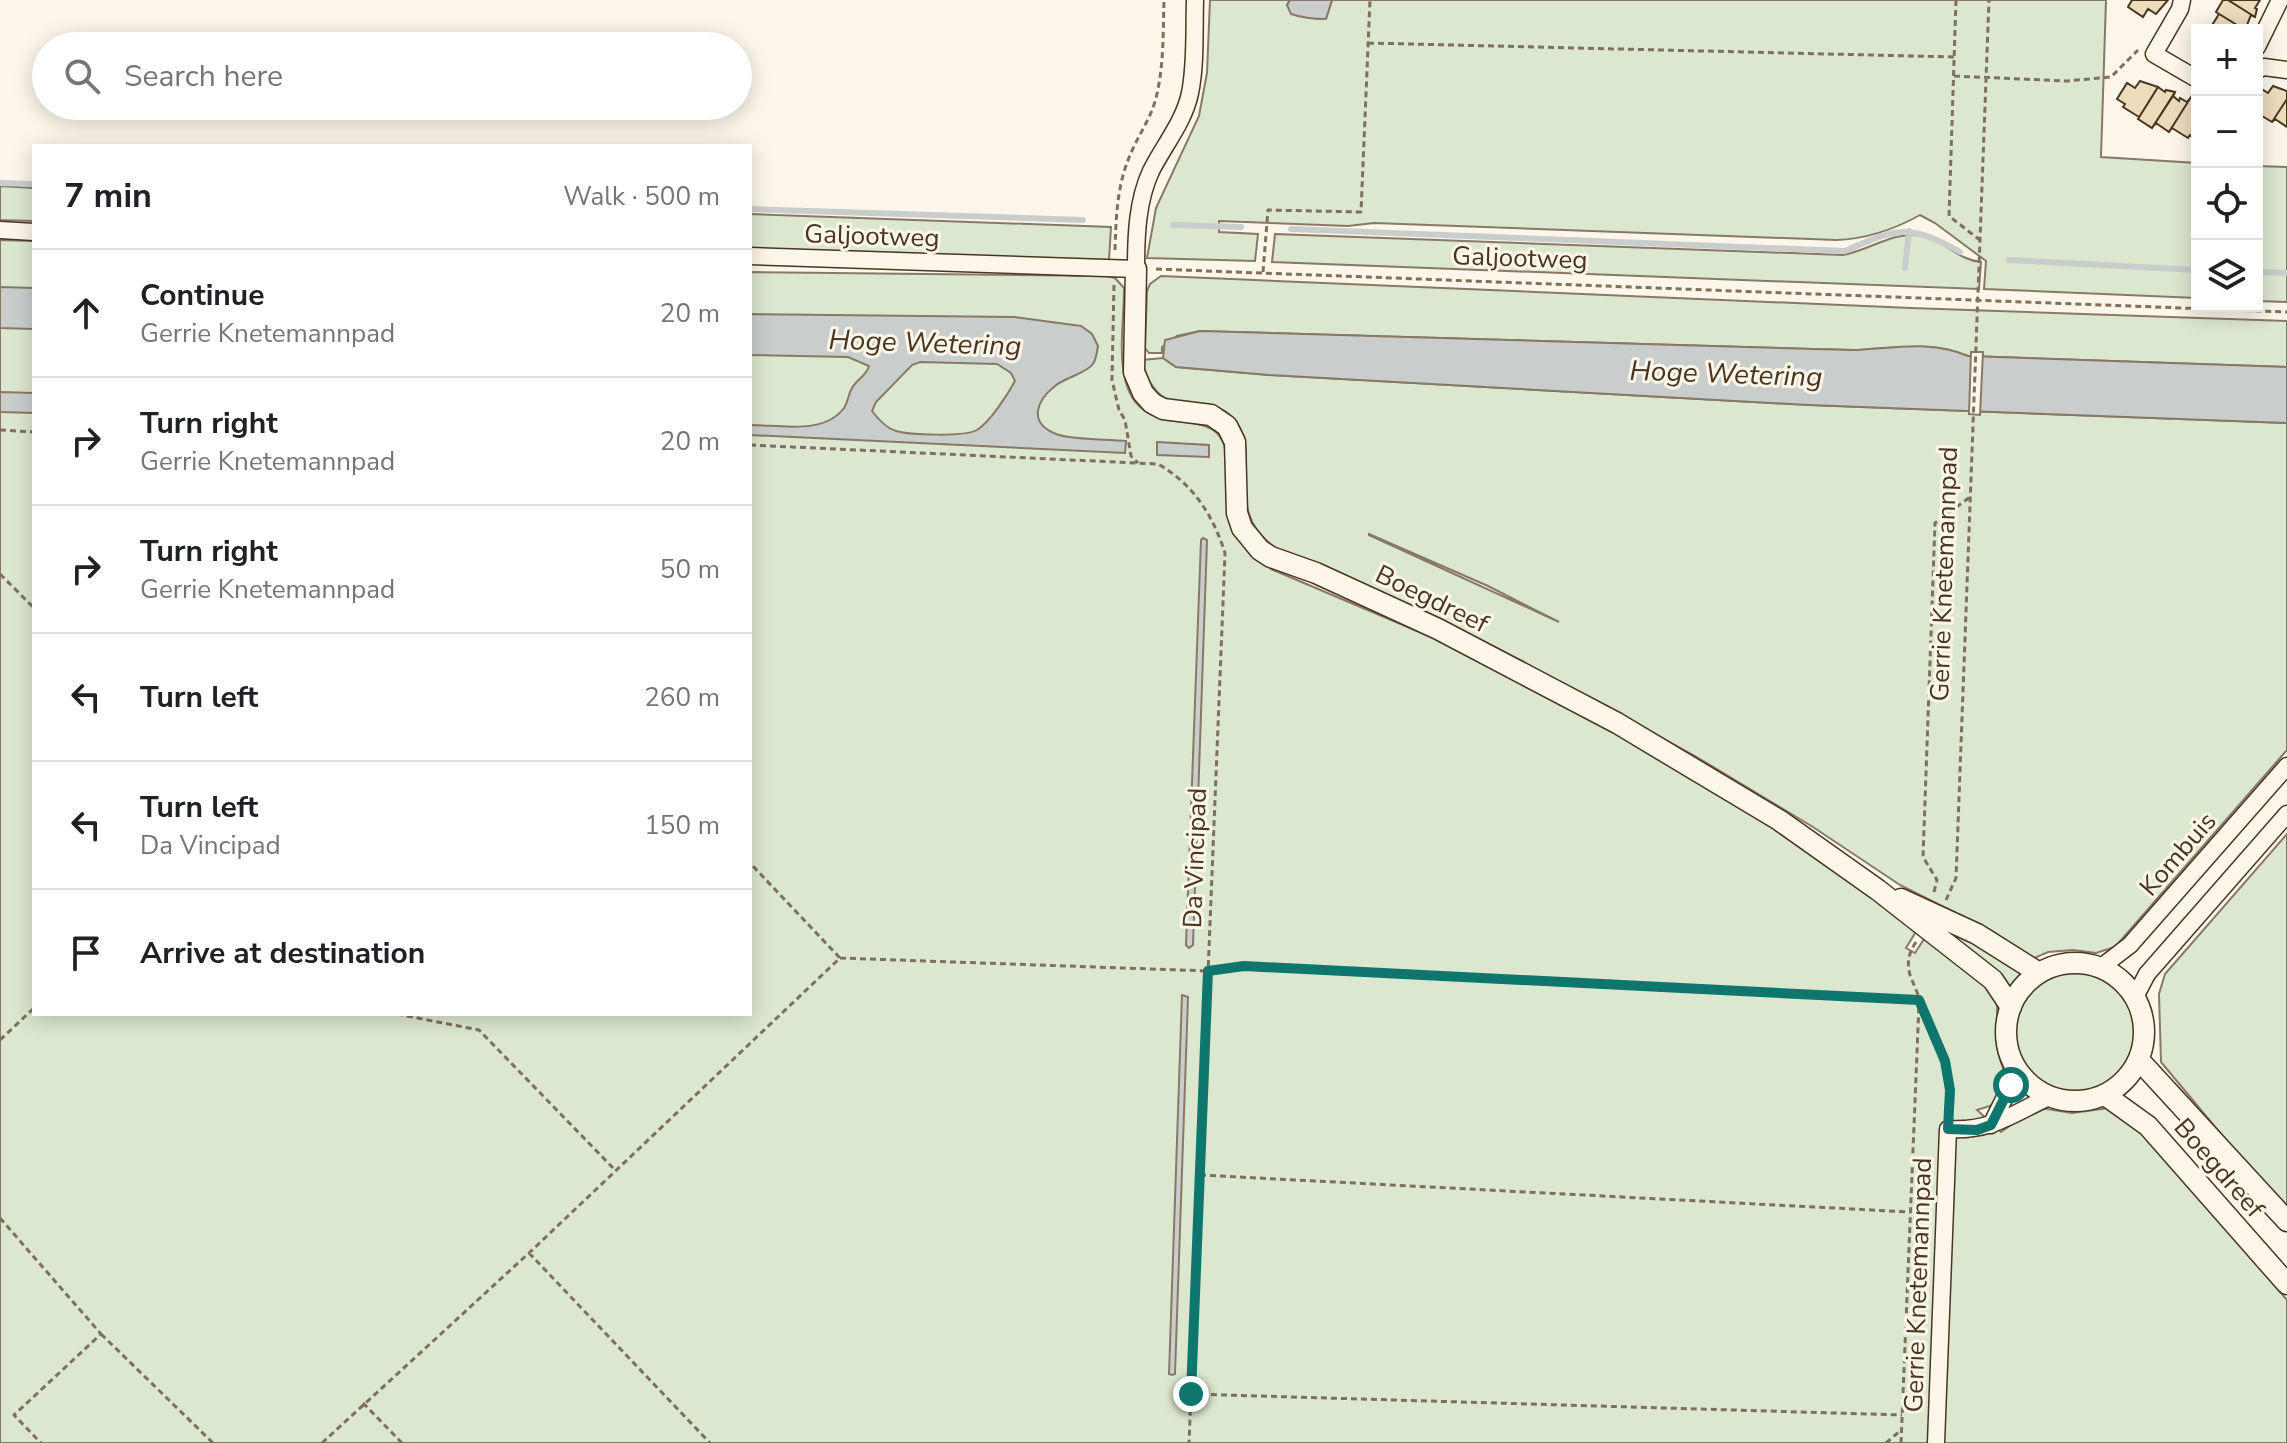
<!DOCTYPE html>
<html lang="en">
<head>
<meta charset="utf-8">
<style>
  body { margin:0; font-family:"Nunito Sans",sans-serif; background:#f2f2f2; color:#202124 }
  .controls { position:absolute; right:24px; top:24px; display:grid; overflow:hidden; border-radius:0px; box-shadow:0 4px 20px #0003 }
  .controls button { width:72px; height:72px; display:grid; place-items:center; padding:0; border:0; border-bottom:2px solid #e0e0e0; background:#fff; color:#202124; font:40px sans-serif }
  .stop { position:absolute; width:24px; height:24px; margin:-18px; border:6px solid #0f766e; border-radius:50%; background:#fff }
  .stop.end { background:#0f766e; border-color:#fff; box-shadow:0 2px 8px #0008 }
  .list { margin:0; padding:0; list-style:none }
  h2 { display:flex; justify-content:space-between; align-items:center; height:104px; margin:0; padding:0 32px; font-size:34px }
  h2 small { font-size:26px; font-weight:400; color:#757577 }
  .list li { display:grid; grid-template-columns:52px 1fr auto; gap:24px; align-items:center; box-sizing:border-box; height:128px; padding:0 32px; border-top:2px solid #e0e0e0 }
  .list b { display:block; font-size:30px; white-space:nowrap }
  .list p { margin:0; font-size:26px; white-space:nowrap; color:#757577 }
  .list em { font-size:26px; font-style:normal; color:#757577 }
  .icon { flex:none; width:44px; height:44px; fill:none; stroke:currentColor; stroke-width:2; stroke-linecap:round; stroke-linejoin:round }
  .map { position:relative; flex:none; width:2287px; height:1443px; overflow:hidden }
  .search { position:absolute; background:#fff; box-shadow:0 4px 20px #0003; left:32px; top:32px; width:720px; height:88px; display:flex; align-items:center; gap:20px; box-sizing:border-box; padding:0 28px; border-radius:44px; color:#757577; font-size:30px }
  .panel { position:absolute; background:#fff; box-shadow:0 4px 20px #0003; left:32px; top:144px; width:720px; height:872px; border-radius:0px }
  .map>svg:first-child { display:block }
</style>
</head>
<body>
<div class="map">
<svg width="2287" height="1443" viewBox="0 0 2287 1443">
  <rect width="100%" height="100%" fill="#fbf6e9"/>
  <path fill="#dce7d0" stroke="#887966" stroke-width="2" fill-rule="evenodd" d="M1210 0H1290L1287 5C1301 16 1308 20 1326 18L1332 0H2106L2101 157 2197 163V298L1984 289 1986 261 1935 223 1920 215C1895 229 1865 239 1836 240L1374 223 1348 226 1219 221V232L1258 234 1255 261 1147 258 1156 208 1199 116 1207 73Z
    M2257 166 2287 167V302L2257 301Z
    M0 186 34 188V221L0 220Z
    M750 214 1111 227 1109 260 750 250Z
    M1275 234 1843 255C1870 250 1895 230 1923 236 1945 241 1958 260 1981 262L1979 289 1272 262Z
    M0 240 34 241V1014H750V272L1107 276 1115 278 1124 288C1124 316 1119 348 1124 374 1136 443 1205 406 1222 440 1227 449 1226 460 1226 470 1226 518 1229 541 1271 569L1469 653 1630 740 1758 818 1853 882 1917 930 1906 948 1915 953 1926 936 1996 995C2000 1014 1993 1032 1998 1052 2000 1062 2006 1071 2004 1082 2003 1090 1997 1099 1993 1105L1977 1110 2001 1132 2032 1110 2041 1108 2072 1113 2109 1108 2153 1142 2287 1300V1443H0Z
    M1161 276 1911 308 2287 321V367L1968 356C1933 341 1894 348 1857 350 1843 350 1828 349 1813 349L1200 331 1177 336 1162 347V353H1149L1145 348 1147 291 1150 284Z
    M1163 358 1176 367 1269 375 1809 405 2287 423V750L2115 947 2096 953 2073 950 2048 952 2032 959 1994 932 1900 885 1813 827 1695 756 1522 661 1426 612 1280 551C1241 526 1245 499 1246 458 1246 448 1245 437 1240 428 1213 379 1160 435 1142 360ZM1369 534 1488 586 1559 622 1369 535Z
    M2287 834V1213L2161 1062 2159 994 2165 974Z
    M1939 919 2012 966 2021 974 2011 987 1933 927Z
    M2016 1032a59 59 0 1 1 118 0a59 59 0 1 1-118 0Z"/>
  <path fill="#c9cecd" stroke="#887966" stroke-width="2" fill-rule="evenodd" d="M1290 0H1332L1326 19C1313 19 1303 18 1291 14L1287 5Z
    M0 287 34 288V329L0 328Z
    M750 314 1014 317 1081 326 1092 334 1098 346C1097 352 1096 360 1093 364 1087 373 1064 378 1055 386 1036 401 1028 423 1056 434 1071 440 1108 439 1126 441L1125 453 750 435V425C780 425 824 435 844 408 848 402 848 396 851 390 855 380 866 377 869 366L848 357 750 355ZM920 362 997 364 1011 373 1015 381C1008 394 990 422 977 430 965 437 910 435 896 431 886 428 878 419 872 411L876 402 912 365Z
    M1200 331 1813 349C1828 349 1843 350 1857 350 1895 348 1932 340 1968 356L2287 367V423L1809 405 1269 375 1176 367 1163 358 1165 340Z
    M0 392 34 393V413L0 412Z
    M1157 442 1209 445V457L1157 455Z
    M1203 538 1207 540 1193 945 1189 948 1186 945 1201 540Z
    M1182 995 1188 997 1175 1374 1172 1375 1169 1374Z"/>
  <path fill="#fbf6e9" stroke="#887966" stroke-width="2" d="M1971 352H1983L1980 415 1969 414Z"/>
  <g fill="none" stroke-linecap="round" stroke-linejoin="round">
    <path stroke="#c9cecd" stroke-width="6" d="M0 183 34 184
      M750 209 1083 220
      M1173 225 1241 227
      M1291 229 1845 251C1897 228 1909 223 1960 252
      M2009 260 2197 270
      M1905 268 1909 231
      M2257 272 2287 273"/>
  </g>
  <path fill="#ecdcbc" stroke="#4a3520" stroke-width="2" d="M2132 0H2168L2156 14 2148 9 2143 17 2128 7Z
    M2223 0H2228L2255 17 2251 15 2245 30 2216 12Z
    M2228 0H2260L2255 8 2257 9 2255 17Z
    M2216 12 2245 30H2209L2219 14Z
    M2140 81 2158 87 2138 119 2139 117 2123 107 2125 104 2117 99 2127 83 2135 88Z
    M2273 86 2287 91V99L2272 122 2257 113V93L2260 88 2268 93Z
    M2158 87 2165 92 2166 90 2175 92 2152 128 2138 119Z
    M2175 93 2173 96 2179 101 2180 98 2187 102 2191 97 2169 132 2156 123 2152 128Z
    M2191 97 2197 103V139L2190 135 2188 138 2172 128 2169 132Z
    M2287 99V127L2275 119 2272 122Z"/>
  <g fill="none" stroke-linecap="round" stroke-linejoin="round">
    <g stroke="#4a3520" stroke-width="19">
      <path id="minor" d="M2182 0 2180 9 2154 54 2197 79
        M2257 47 2280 0
        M2257 70 2264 67 2287 70
        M0 230 34 232
        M750 256 1136 269C1136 237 1137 201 1151 171 1164 145 1184 122 1190 93 1196 64 1194 30 1195 0
        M2100 968 2130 945 2287 766
        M2135 997 2147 974 2287 814
        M1991 1125 2011 1085 2014 1064
        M1936 1443 1948 1129C1991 1132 2014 1113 2051 1096"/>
    </g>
    <g stroke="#4a3520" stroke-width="23">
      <path id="tertiary" d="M1136 269 1134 372 1143 393 1152 403 1163 409 1211 415 1227 426 1235 442 1237 513 1242 528 1260 550 1271 557 1316 573 1438 629 1617 723 1779 820 1878 890 1993 980 2011 1007
        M1901 899 1977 934 2039 973
        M2006 1032a69 69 0 1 1 138 0a69 69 0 1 1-138 0Z
        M2139 1060 2287 1221
        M2105 1095 2148 1126 2287 1284"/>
    </g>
    <path stroke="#7f6f5c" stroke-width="3" stroke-dasharray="6 4" stroke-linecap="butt" d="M1956 0 1949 216 1981 241
      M1368 43 1954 57
      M1954 76 2066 81 2111 77 2138 50
      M1115 250C1116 216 1117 184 1131 153 1139 134 1151 118 1156 98 1164 66 1163 32 1164 0
      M1156 269 2287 312
      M1263 272 1268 210 1361 212 1370 0
      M1114 285 1112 380 1119 410 1125 420 1131 456 1138 463
      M0 430 34 432
      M750 445 1158 464C1193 484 1213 515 1225 553L1189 1443
      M0 574 34 608
      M1934 892 1937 880 1923 857 1935 523 1970 497
      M1946 900 1956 878 1989 0
      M1916 942C1908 954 1907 962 1910 975 1928 1021 1951 1062 1949 1113
      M840 958 1208 971 1244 966 1919 1000
      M397 1014 479 1030 615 1170
      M0 1040 34 1008
      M1200 1175 1910 1212
      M0 1218 101 1334 14 1415 41 1443
      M529 1253 710 1443
      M101 1334 213 1443
      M1191 1394 1902 1415
      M363 1403 402 1443
      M322 1443 529 1253 840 958 750 863
      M1886 1443 1901 1430
      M1901 1443 1919 1004"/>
    <use href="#minor" stroke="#fbf6e9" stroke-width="16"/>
    <use href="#tertiary" stroke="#fbf6e9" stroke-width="20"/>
  </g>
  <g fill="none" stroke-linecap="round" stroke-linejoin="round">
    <path stroke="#0f766e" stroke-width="10" d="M1191 1394 1208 971 1244 966 1919 1000 1945 1061 1950 1090 1948 1129 1977 1130 1991 1125 2011 1085"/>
  </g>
  <g text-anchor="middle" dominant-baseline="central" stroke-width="6" stroke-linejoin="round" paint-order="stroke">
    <g font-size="26" fill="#4a3520" stroke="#fbf6e9">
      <text transform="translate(872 236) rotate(2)">Galjootweg</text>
      <text transform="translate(1520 258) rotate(2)">Galjootweg</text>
      <text transform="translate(1944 574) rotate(-88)">Gerrie Knetemannpad</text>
      <text transform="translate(1432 599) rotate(26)">Boegdreef</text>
      <text transform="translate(2178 854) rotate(-49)">Kombuis</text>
      <text transform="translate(1195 858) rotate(-88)">Da Vincipad</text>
      <text transform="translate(2219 1168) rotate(49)">Boegdreef</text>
      <text transform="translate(1918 1285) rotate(-88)">Gerrie Knetemannpad</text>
    </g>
    <g font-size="28" font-style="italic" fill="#4a3520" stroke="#fbf6e9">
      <text transform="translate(925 343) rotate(2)">Hoge Wetering</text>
      <text transform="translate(1726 374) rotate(2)">Hoge Wetering</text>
    </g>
  </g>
</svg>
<div class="controls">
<button>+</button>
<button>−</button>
<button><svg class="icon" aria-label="locate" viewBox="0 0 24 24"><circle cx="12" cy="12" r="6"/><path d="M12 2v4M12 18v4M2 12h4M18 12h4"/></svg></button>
<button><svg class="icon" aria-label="layers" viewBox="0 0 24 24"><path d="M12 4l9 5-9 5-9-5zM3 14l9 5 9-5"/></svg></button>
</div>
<div class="stop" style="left:2011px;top:1085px"></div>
<div class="stop end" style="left:1191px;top:1394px"></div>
<div class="search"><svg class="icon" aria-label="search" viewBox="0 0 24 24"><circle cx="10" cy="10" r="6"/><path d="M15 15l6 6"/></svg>Search here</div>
<section class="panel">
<h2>7 min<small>Walk · 500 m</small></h2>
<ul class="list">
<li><svg class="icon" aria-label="ahead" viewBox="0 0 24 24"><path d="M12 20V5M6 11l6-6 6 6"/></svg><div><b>Continue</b><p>Gerrie Knetemannpad</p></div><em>20 m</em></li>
<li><svg class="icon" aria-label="right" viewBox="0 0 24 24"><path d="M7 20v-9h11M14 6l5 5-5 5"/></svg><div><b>Turn right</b><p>Gerrie Knetemannpad</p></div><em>20 m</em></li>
<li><svg class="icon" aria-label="right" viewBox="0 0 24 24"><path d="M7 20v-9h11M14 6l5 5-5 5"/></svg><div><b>Turn right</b><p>Gerrie Knetemannpad</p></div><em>50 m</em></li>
<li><svg class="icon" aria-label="left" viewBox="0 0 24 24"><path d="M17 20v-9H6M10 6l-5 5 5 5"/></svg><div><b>Turn left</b></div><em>260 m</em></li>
<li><svg class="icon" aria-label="left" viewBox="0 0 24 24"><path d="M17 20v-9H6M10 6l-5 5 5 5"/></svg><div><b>Turn left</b><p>Da Vincipad</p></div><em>150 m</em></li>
<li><svg class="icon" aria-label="arrive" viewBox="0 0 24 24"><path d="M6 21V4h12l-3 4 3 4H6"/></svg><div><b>Arrive at destination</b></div></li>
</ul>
</section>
</div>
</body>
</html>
